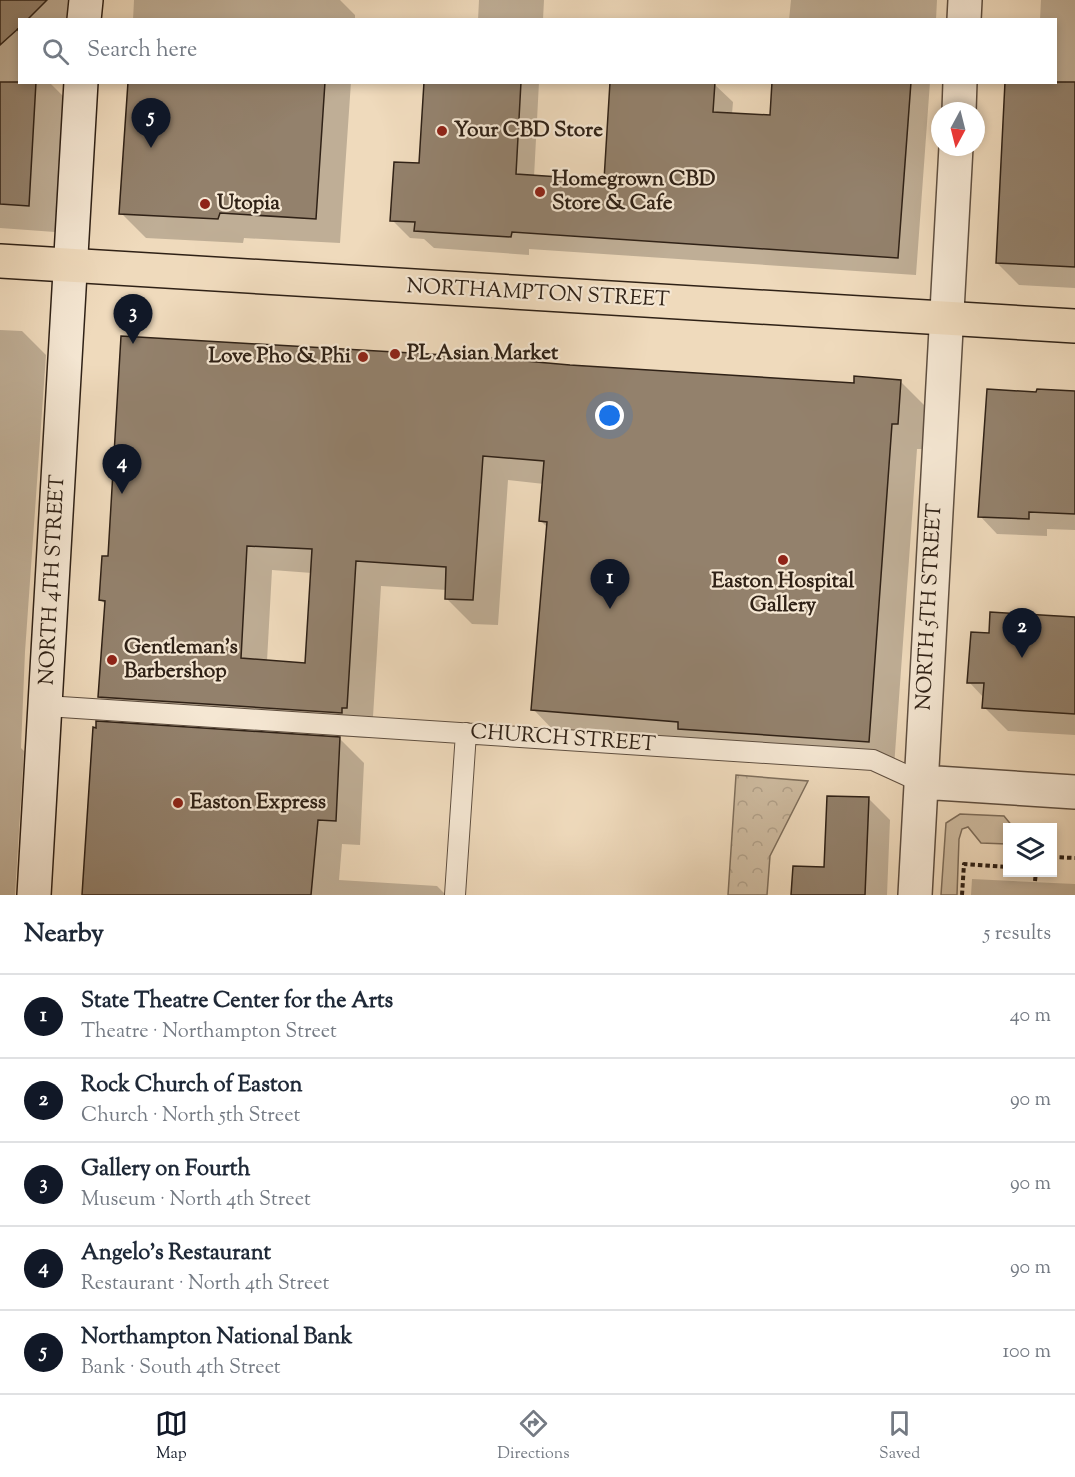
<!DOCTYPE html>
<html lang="en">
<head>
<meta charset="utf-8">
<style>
  body { margin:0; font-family:"Sorts Mill Goudy",serif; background:#f6f6f7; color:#1f2937 }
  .controls { position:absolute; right:18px; bottom:18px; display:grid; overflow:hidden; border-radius:0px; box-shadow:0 3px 9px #0003 }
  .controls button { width:54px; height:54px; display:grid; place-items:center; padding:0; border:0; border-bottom:2px solid #e0e1e3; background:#fff; color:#1f2937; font:30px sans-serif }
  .compass { position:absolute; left:931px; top:102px; width:54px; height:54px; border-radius:50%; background:#fff; box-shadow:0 3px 9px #0003; rotate:187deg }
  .you { position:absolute; left:610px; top:416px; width:21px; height:21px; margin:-15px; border:4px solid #fff; border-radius:50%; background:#1a73e8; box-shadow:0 0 0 9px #1a73e833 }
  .badge { display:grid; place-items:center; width:39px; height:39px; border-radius:50%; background:#111827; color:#fff; font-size:20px; font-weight:700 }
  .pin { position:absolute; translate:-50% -50px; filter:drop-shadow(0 2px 3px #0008) }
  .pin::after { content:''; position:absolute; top:32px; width:21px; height:18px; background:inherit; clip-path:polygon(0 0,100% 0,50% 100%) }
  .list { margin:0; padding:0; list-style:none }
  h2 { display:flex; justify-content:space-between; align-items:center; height:78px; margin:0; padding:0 24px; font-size:26px }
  h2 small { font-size:20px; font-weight:400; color:#747a83 }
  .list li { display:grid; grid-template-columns:39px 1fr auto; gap:18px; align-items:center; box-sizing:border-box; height:84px; padding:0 24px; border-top:2px solid #e0e1e3 }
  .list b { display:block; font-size:22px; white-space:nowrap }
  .list p { margin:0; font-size:20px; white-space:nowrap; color:#747a83 }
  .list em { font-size:20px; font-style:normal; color:#747a83 }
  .icon { flex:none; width:33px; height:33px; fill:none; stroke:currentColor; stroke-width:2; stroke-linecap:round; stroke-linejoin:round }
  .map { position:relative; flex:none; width:1075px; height:895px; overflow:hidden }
  .search { position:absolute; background:#fff; box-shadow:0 3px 9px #0003; left:18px; right:18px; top:18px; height:66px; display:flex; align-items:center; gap:15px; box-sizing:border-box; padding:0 21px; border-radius:0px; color:#747a83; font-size:22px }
  .sheet { height:498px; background:#fff }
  nav { display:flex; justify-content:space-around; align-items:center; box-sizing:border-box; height:84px; border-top:2px solid #e0e1e3; background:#fff; font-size:16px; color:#747a83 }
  nav a { display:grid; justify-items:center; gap:3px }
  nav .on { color:#111827 }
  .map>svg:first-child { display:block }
</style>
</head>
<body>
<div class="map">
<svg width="1075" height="895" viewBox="0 0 1075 895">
  <defs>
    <pattern id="forest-crowns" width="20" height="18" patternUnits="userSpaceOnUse" patternTransform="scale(1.5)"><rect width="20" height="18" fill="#cebba0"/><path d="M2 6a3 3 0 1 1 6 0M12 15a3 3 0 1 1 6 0" fill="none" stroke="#b1a089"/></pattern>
  </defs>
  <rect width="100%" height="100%" fill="#efdabc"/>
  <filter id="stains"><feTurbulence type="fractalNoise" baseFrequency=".00333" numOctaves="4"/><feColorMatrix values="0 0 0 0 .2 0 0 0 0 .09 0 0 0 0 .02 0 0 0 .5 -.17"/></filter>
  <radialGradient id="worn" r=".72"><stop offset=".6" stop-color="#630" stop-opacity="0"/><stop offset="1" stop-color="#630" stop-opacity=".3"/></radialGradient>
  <path fill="#cebba0" stroke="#7e6e5b" stroke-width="1.5" d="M960 814 1004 816 1013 827 1008 828 1007 844 981 843 968 827 962 829 959 839 957 895H941L946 823Z"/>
  <path fill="url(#forest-crowns)" stroke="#7e6e5b" stroke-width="1.5" d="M736 775 808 781 770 856 767 895H728Z"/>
  <path fill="#0003" fill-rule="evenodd" d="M0 0H68L67 20H20V82H49L63 96 55 232 0 228Z
    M134 0H340L355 15V20H133Z
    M479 0H544L543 20H478Z
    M791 0H937L936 20H789Z
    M1041 0H1075V288L1019 285 997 263 1056 82V20H1040Z
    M129 82H351L340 243 244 238 243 243 146 238 121 213Z
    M425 82H539L534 177 606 181 714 84 733 102 732 114 772 117 774 82H930L916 275 529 249V255L434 248 424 239 410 238 392 220 420 164Z
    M0 330 22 331 46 355 25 652 21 748 24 751 15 895H0Z
    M122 338 855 385 900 381 926 407 923 449H917L894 767 558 735 533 709 548 528 541 521 544 484 508 480 498 625 472 624 446 598 447 590 381 586 372 733H367V738L337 736 364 763 360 845 342 844 339 880 437 886 446 895H84L127 725 99 697 106 605 101 600 110 558ZM272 570 312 573 307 664 267 661Z
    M1075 392V530L1047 529V536L997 534 980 516 1038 394Z
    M1075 618V735L1008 731 984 707V698L969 682 990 634Z
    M869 799 890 820 887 895H793L825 869Z
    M972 879 1075 884V895H971Z"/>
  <path fill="#93816c" stroke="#2f2116" stroke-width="1.5" fill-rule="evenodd" d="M0 0H47L27 20H20V27L0 45Z
    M0 82H36L29 206 0 204Z
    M128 82H325L316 219 220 213 218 219 119 214Z
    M424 82H521L516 174 604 180 610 82H715L713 112 770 115 772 82H911L898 258 512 232 511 237 414 231 415 222 390 221 394 162 419 163Z
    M1005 82H1075V267L996 263Z
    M121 336 480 357 570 365 854 383V376L901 380 898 424H892L869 742 678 729V722L531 710 547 522 539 521 544 461 483 456 473 600 445 599 446 567 356 561 347 708H342V713L98 697 105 601 99 600 102 556H108ZM247 546 312 549 305 663 241 658Z
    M987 389 1036 392 1037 389 1075 391V514L1029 512V519L978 517Z
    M990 612 1075 617V714L982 708 984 683H967L971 632 989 633Z
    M96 721 340 737 336 821 318 820 311 895H82L93 727 96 728Z
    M827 796 869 797 865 895H791L793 866 824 867Z"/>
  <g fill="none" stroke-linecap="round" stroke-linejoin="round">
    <g stroke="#5f4f40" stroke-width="22">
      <path id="lane" d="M46 706 873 760 921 782
        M455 895 466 733"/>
    </g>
    <g stroke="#5f4f40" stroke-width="36">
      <path id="street" d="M964 20 965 0
        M959 111 960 82
        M921 782 1075 792
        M915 895 956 147"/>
    </g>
    <g stroke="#2f2116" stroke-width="36">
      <path id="secondary" d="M84 20 86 0
        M34 895 81 82"/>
    </g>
    <g stroke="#2f2116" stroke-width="36">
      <path id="primary" d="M0 261 1075 326"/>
    </g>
    <path stroke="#2f2116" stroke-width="4" stroke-dasharray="4.5 3" stroke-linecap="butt" d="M18 28 20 31
      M1052 857 1075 858
      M1035 881 1036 872
      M962 895 964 864 1008 867"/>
    <use href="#lane" stroke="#f5e7d3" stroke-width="20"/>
    <use href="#street" stroke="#f5e7d3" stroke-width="33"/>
    <use href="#secondary" stroke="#f5e7d3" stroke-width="33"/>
    <use href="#primary" stroke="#efdabc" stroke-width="33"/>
  </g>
  <g fill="#8f2418" stroke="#f5e7d3" stroke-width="2">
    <circle cx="442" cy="131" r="6"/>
    <circle cx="540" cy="192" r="6"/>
    <circle cx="205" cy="204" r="6"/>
    <circle cx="395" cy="354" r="6"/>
    <circle cx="363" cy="357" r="6"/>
    <circle cx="783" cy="560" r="6"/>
    <circle cx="112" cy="660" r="6"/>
    <circle cx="178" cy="803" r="6"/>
  </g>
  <g text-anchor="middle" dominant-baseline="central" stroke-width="4.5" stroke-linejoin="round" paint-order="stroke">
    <g font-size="21" font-weight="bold" fill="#2f2116" stroke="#f5e7d3" text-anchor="start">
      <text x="454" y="131">Your CBD Store</text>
      <text x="552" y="180">Homegrown CBD<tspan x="552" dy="24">Store &amp; Cafe</tspan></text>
      <text x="217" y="204">Utopia</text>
      <text x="407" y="354">PL Asian Market</text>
      <text x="351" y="357" text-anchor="end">Love Pho &amp; Phi</text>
      <text x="783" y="582" text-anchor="middle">Easton Hospital<tspan x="783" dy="24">Gallery</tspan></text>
      <text x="124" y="648">Gentleman's<tspan x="124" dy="24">Barbershop</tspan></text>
      <text x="190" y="803">Easton Express</text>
    </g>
    <g font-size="21" fill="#2f2116" stroke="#f5e7d3">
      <text transform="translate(538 294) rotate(3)">NORTHAMPTON STREET</text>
      <text transform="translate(53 580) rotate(-87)">NORTH 4TH STREET</text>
      <text transform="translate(930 607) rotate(-87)">NORTH 5TH STREET</text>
      <text transform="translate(563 739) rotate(4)">CHURCH STREET</text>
    </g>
  </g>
  <rect width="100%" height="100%" filter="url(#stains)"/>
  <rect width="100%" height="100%" fill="url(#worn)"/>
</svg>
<div class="controls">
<button><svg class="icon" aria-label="layers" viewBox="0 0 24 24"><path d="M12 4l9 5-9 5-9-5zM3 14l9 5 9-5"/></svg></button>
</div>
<svg class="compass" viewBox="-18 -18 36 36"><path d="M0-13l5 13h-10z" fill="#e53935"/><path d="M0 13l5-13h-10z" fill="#747a83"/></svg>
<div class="you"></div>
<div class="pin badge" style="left:610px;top:609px">1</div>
<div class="pin badge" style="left:1022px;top:658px">2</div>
<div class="pin badge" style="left:133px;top:344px">3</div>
<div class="pin badge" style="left:122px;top:494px">4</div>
<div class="pin badge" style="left:151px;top:148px">5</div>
<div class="search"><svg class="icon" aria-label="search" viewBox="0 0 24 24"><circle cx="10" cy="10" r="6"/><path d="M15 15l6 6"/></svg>Search here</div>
</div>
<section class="sheet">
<h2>Nearby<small>5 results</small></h2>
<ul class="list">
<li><span class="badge">1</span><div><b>State Theatre Center for the Arts</b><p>Theatre · Northampton Street</p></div><em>40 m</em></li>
<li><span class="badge">2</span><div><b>Rock Church of Easton</b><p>Church · North 5th Street</p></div><em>90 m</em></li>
<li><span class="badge">3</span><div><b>Gallery on Fourth</b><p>Museum · North 4th Street</p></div><em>90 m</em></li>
<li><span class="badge">4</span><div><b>Angelo's Restaurant</b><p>Restaurant · North 4th Street</p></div><em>90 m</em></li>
<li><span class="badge">5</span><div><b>Northampton National Bank</b><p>Bank · South 4th Street</p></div><em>100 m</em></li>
</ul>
</section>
<nav>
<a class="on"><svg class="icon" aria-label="map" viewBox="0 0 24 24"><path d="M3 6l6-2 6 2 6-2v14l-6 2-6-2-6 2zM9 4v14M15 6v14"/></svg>Map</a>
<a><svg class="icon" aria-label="directions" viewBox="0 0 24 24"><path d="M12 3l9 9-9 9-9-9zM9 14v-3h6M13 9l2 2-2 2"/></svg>Directions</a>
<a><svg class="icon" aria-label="saved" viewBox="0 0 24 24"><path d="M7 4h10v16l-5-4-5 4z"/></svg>Saved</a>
</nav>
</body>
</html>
